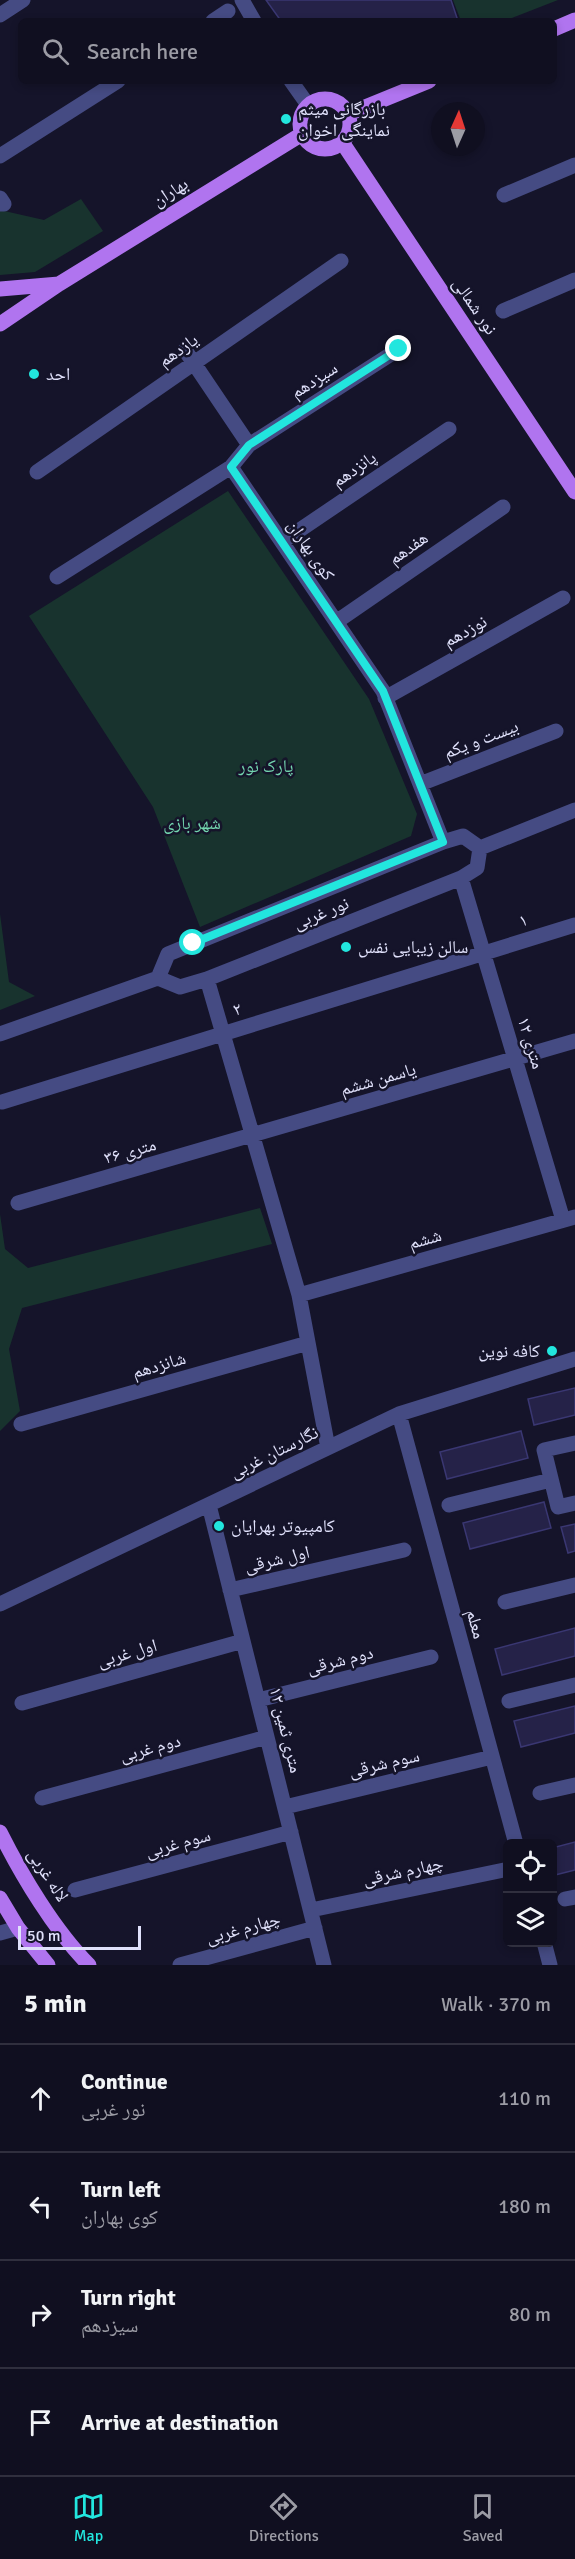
<!DOCTYPE html>
<html lang="en">
<head>
<meta charset="utf-8">
<style>
  body { margin:0; font-family:Signika,"Noto Naskh Arabic",sans-serif; background:#191829; color:#f1f3f6 }
  .controls { position:absolute; right:18px; bottom:18px; display:grid; overflow:hidden; border-radius:9px; box-shadow:0 3px 9px #0003 }
  .controls button { width:54px; height:54px; display:grid; place-items:center; padding:0; border:0; border-bottom:2px solid #302f3e; background:#100f20; color:#f1f3f6; font:30px sans-serif }
  .compass { position:absolute; left:431px; top:102px; width:54px; height:54px; border-radius:50%; background:#100f20; box-shadow:0 3px 9px #0003; rotate:3deg }
  .scale { position:absolute; left:18px; bottom:15px; width:123px; box-sizing:border-box; padding-left:6px; border:3px solid #e0e1fb; border-top:0; font-size:16px; line-height:21px; white-space:nowrap; color:#e0e1fb; -webkit-text-stroke:4px #15142a; paint-order:stroke }
  .stop { position:absolute; width:18px; height:18px; margin:-14px; border:4px solid #22e6de; border-radius:50%; background:#fff }
  .stop.end { background:#22e6de; border-color:#fff; box-shadow:0 2px 6px #0008 }
  .list { margin:0; padding:0; list-style:none }
  h2 { display:flex; justify-content:space-between; align-items:center; height:78px; margin:0; padding:0 24px; font-size:26px }
  h2 small { font-size:20px; font-weight:400; color:#9c9ca5 }
  .list li { display:grid; grid-template-columns:39px 1fr auto; gap:18px; align-items:center; box-sizing:border-box; height:108px; padding:0 24px; border-top:2px solid #302f3e }
  .list b { display:block; font-size:22px; white-space:nowrap }
  .list p { margin:0; font-size:20px; white-space:nowrap; color:#9c9ca5 }
  .list em { font-size:20px; font-style:normal; color:#9c9ca5 }
  .icon { flex:none; width:33px; height:33px; fill:none; stroke:currentColor; stroke-width:2; stroke-linecap:round; stroke-linejoin:round }
  .map { position:relative; flex:none; width:575px; height:1965px; overflow:hidden }
  .search { position:absolute; background:#100f20; box-shadow:0 3px 9px #0003; left:18px; right:18px; top:18px; height:66px; display:flex; align-items:center; gap:15px; box-sizing:border-box; padding:0 21px; border-radius:9px; color:#9c9ca5; font-size:22px }
  .sheet { height:510px; background:#100f20 }
  nav { display:flex; justify-content:space-around; align-items:center; box-sizing:border-box; height:84px; border-top:2px solid #302f3e; background:#100f20; font-size:16px; color:#9c9ca5 }
  nav a { display:grid; justify-items:center; gap:3px }
  nav .on { color:#22e6de }
  .map>svg:first-child { display:block }
</style>
</head>
<body>
<div class="map">
<svg width="575" height="1965" viewBox="0 0 575 1965">
  <rect width="100%" height="100%" fill="#15142a"/>
  <path fill="#18332e" d="M453 0H558L504 21H461Z
    M81 199 103 231 35 272 0 275V210L44 220Z
    M228 491 369 699 417 814 411 836 200 927 153 807 29 616Z
    M0 914 9 982 35 996 0 1010Z
    M260 1208 272 1244 22 1308 9 1349 20 1411 0 1431V1214L5 1249 28 1268Z"/>
  <path fill="#252248" stroke="#3a3772" stroke-width="1.5" d="M266 0H451L458 21H281Z
    M575 1388V1415L534 1425 528 1399Z
    M521 1431 528 1458 447 1479 440 1452Z
    M544 1502 551 1528 470 1549 463 1523Z
    M575 1524V1551L568 1553 561 1527Z
    M575 1628V1656L502 1675 495 1649Z
    M575 1706V1733L521 1747 514 1721Z
    M575 1842V1870L555 1875 552 1848Z"/>
  <g fill="none" stroke-linecap="round" stroke-linejoin="round">
    <path stroke="#454b83" stroke-width="15" d="M242 0 254 21
      M0 15 23 0
      M213 21 228 11
      M291 81 308 105
      M0 156 118 81
      M504 195 575 165
      M0 198 4 204H0
      M503 311 575 280
      M185 350 249 445 231 467
      M249 445 399 349
      M37 472 341 261
      M282 542 449 429
      M57 577 231 467 383 691 443 842
      M336 622 503 507
      M385 698 563 598
      M420 784 556 731
      M480 848 575 810
      M461 878 563 1220
      M158 978 168 954 443 842 463 836 480 848
      M207 979 299 1295 328 1448
      M0 1034 158 978 180 987 207 979 461 878 477 868 480 848
      M2 1102 575 925
      M18 1203 575 1041
      M299 1295 575 1217
      M399 1414 516 1844
      M21 1424 308 1343
      M575 1443 544 1450 558 1507 575 1503
      M209 1505 324 1965
      M449 1505 551 1480
      M230 1590 404 1550
      M505 1602 575 1585
      M0 1604 399 1414 575 1359
      M258 1700 431 1657
      M509 1701 575 1685
      M22 1703 243 1641
      M540 1793 575 1785
      M42 1798 267 1737
      M285 1807 492 1757
      M75 1890 291 1832
      M565 1899 575 1897
      M311 1910 504 1870
      M0 1933 18 1928
      M544 1942 550 1965
      M180 1965 315 1928"/>
    <path stroke="#b074ef" stroke-width="15" d="M554 29 575 20
      M300 124a25 25 0 1 1 50 0a25 25 0 1 1-50 0Z
      M348 114 429 81
      M342 142 575 492
      M59 284 302 134
      M0 289 59 284 0 324
      M0 1832C22 1876 55 1931 89 1965
      M0 1898 18 1928 48 1965"/>
  </g>
  <g fill="none" stroke-linecap="round" stroke-linejoin="round">
    <path stroke="#22e6de" stroke-width="8" d="M193 943 443 842 383 691 231 467 249 445 399 349"/>
  </g>
  <g fill="#22e6de" stroke="#15142a" stroke-width="2">
    <circle cx="286" cy="119" r="6"/>
    <circle cx="34" cy="374" r="6"/>
    <circle cx="346" cy="947" r="6"/>
    <circle cx="552" cy="1351" r="6"/>
    <circle cx="219" cy="1526" r="6"/>
  </g>
  <g text-anchor="middle" dominant-baseline="central" stroke-width="5" stroke-linejoin="round" paint-order="stroke">
    <g font-size="18" fill="#e0e1fb" stroke="#15142a" text-anchor="start">
      <text x="298" y="109">بازرگانی میثم<tspan x="298" dy="21">نماینگی اخوان</tspan></text>
      <text x="46" y="374">احد</text>
      <text x="358" y="947">سالن زیبایی نفس</text>
      <text x="540" y="1351" text-anchor="end">کافه نوین</text>
      <text x="231" y="1526">کامپیوتر بهرایان</text>
    </g>
    <g font-size="18" fill="#e0e1fb" stroke="#15142a">
      <text transform="translate(170 192) rotate(-32)">بهاران</text>
      <text transform="translate(475 306) rotate(56)">نور شمالی</text>
      <text transform="translate(178 350) rotate(-35)">یازدهم</text>
      <text transform="translate(314 380) rotate(-33)">سیزدهم</text>
      <text transform="translate(354 469) rotate(-34)">پانزدهم</text>
      <text transform="translate(408 548) rotate(-35)">هفدهم</text>
      <text transform="translate(311 550) rotate(56)">کوی بهاران</text>
      <text transform="translate(465 631) rotate(-29)">نوزدهم</text>
      <text transform="translate(481 739) rotate(-21)">بیست و یکم</text>
      <text transform="translate(321 913) rotate(-22)">نور غربی</text>
      <text transform="translate(523 920) rotate(-17)">۱</text>
      <text transform="translate(237 1009) rotate(-17)">۲</text>
      <text transform="translate(531 1043) rotate(73)">۱۲ متری</text>
      <text transform="translate(378 1079) rotate(-16)">یاسمن ششم</text>
      <text transform="translate(130 1151) rotate(-16)">۳۶ متری</text>
      <text transform="translate(425 1239) rotate(-16)">ششم</text>
      <text transform="translate(159 1365) rotate(-16)">شانزدهم</text>
      <text transform="translate(274 1452) rotate(-26)">نگارستان غربی</text>
      <text transform="translate(277 1559) rotate(-13)">اول شرقی</text>
      <text transform="translate(476 1624) rotate(75)">معلم</text>
      <text transform="translate(127 1653) rotate(-16)">اول غربی</text>
      <text transform="translate(340 1660) rotate(-14)">دوم شرقی</text>
      <text transform="translate(286 1730) rotate(76)">۱۲ متری ثمین</text>
      <text transform="translate(150 1748) rotate(-15)">دوم غربی</text>
      <text transform="translate(384 1763) rotate(-13)">سوم شرقی</text>
      <text transform="translate(178 1843) rotate(-15)">سوم غربی</text>
      <text transform="translate(403 1871) rotate(-12)">چهارم شرقی</text>
      <text transform="translate(48 1875) rotate(57)">لاله غربی</text>
      <text transform="translate(243 1928) rotate(-15)">چهارم غربی</text>
    </g>
    <g font-size="18" fill="#73d5af" stroke="#15142a">
      <text x="266" y="766">پارک نور</text>
      <text x="192" y="823">شهر بازی</text>
    </g>
  </g>
</svg>
<div class="controls">
<button><svg class="icon" aria-label="locate" viewBox="0 0 24 24"><circle cx="12" cy="12" r="6"/><path d="M12 2v4M12 18v4M2 12h4M18 12h4"/></svg></button>
<button><svg class="icon" aria-label="layers" viewBox="0 0 24 24"><path d="M12 4l9 5-9 5-9-5zM3 14l9 5 9-5"/></svg></button>
</div>
<svg class="compass" viewBox="-18 -18 36 36"><path d="M0-13l5 13h-10z" fill="#e53935"/><path d="M0 13l5-13h-10z" fill="#9c9ca5"/></svg>
<div class="scale">50 m</div>
<div class="stop" style="left:193px;top:943px"></div>
<div class="stop end" style="left:399px;top:349px"></div>
<div class="search"><svg class="icon" aria-label="search" viewBox="0 0 24 24"><circle cx="10" cy="10" r="6"/><path d="M15 15l6 6"/></svg>Search here</div>
</div>
<section class="sheet">
<h2>5 min<small>Walk · 370 m</small></h2>
<ul class="list">
<li><svg class="icon" aria-label="ahead" viewBox="0 0 24 24"><path d="M12 20V5M6 11l6-6 6 6"/></svg><div><b>Continue</b><p>نور غربی</p></div><em>110 m</em></li>
<li><svg class="icon" aria-label="left" viewBox="0 0 24 24"><path d="M17 20v-9H6M10 6l-5 5 5 5"/></svg><div><b>Turn left</b><p>کوی بهاران</p></div><em>180 m</em></li>
<li><svg class="icon" aria-label="right" viewBox="0 0 24 24"><path d="M7 20v-9h11M14 6l5 5-5 5"/></svg><div><b>Turn right</b><p>سیزدهم</p></div><em>80 m</em></li>
<li><svg class="icon" aria-label="arrive" viewBox="0 0 24 24"><path d="M6 21V4h12l-3 4 3 4H6"/></svg><div><b>Arrive at destination</b></div></li>
</ul>
</section>
<nav>
<a class="on"><svg class="icon" aria-label="map" viewBox="0 0 24 24"><path d="M3 6l6-2 6 2 6-2v14l-6 2-6-2-6 2zM9 4v14M15 6v14"/></svg>Map</a>
<a><svg class="icon" aria-label="directions" viewBox="0 0 24 24"><path d="M12 3l9 9-9 9-9-9zM9 14v-3h6M13 9l2 2-2 2"/></svg>Directions</a>
<a><svg class="icon" aria-label="saved" viewBox="0 0 24 24"><path d="M7 4h10v16l-5-4-5 4z"/></svg>Saved</a>
</nav>
</body>
</html>
